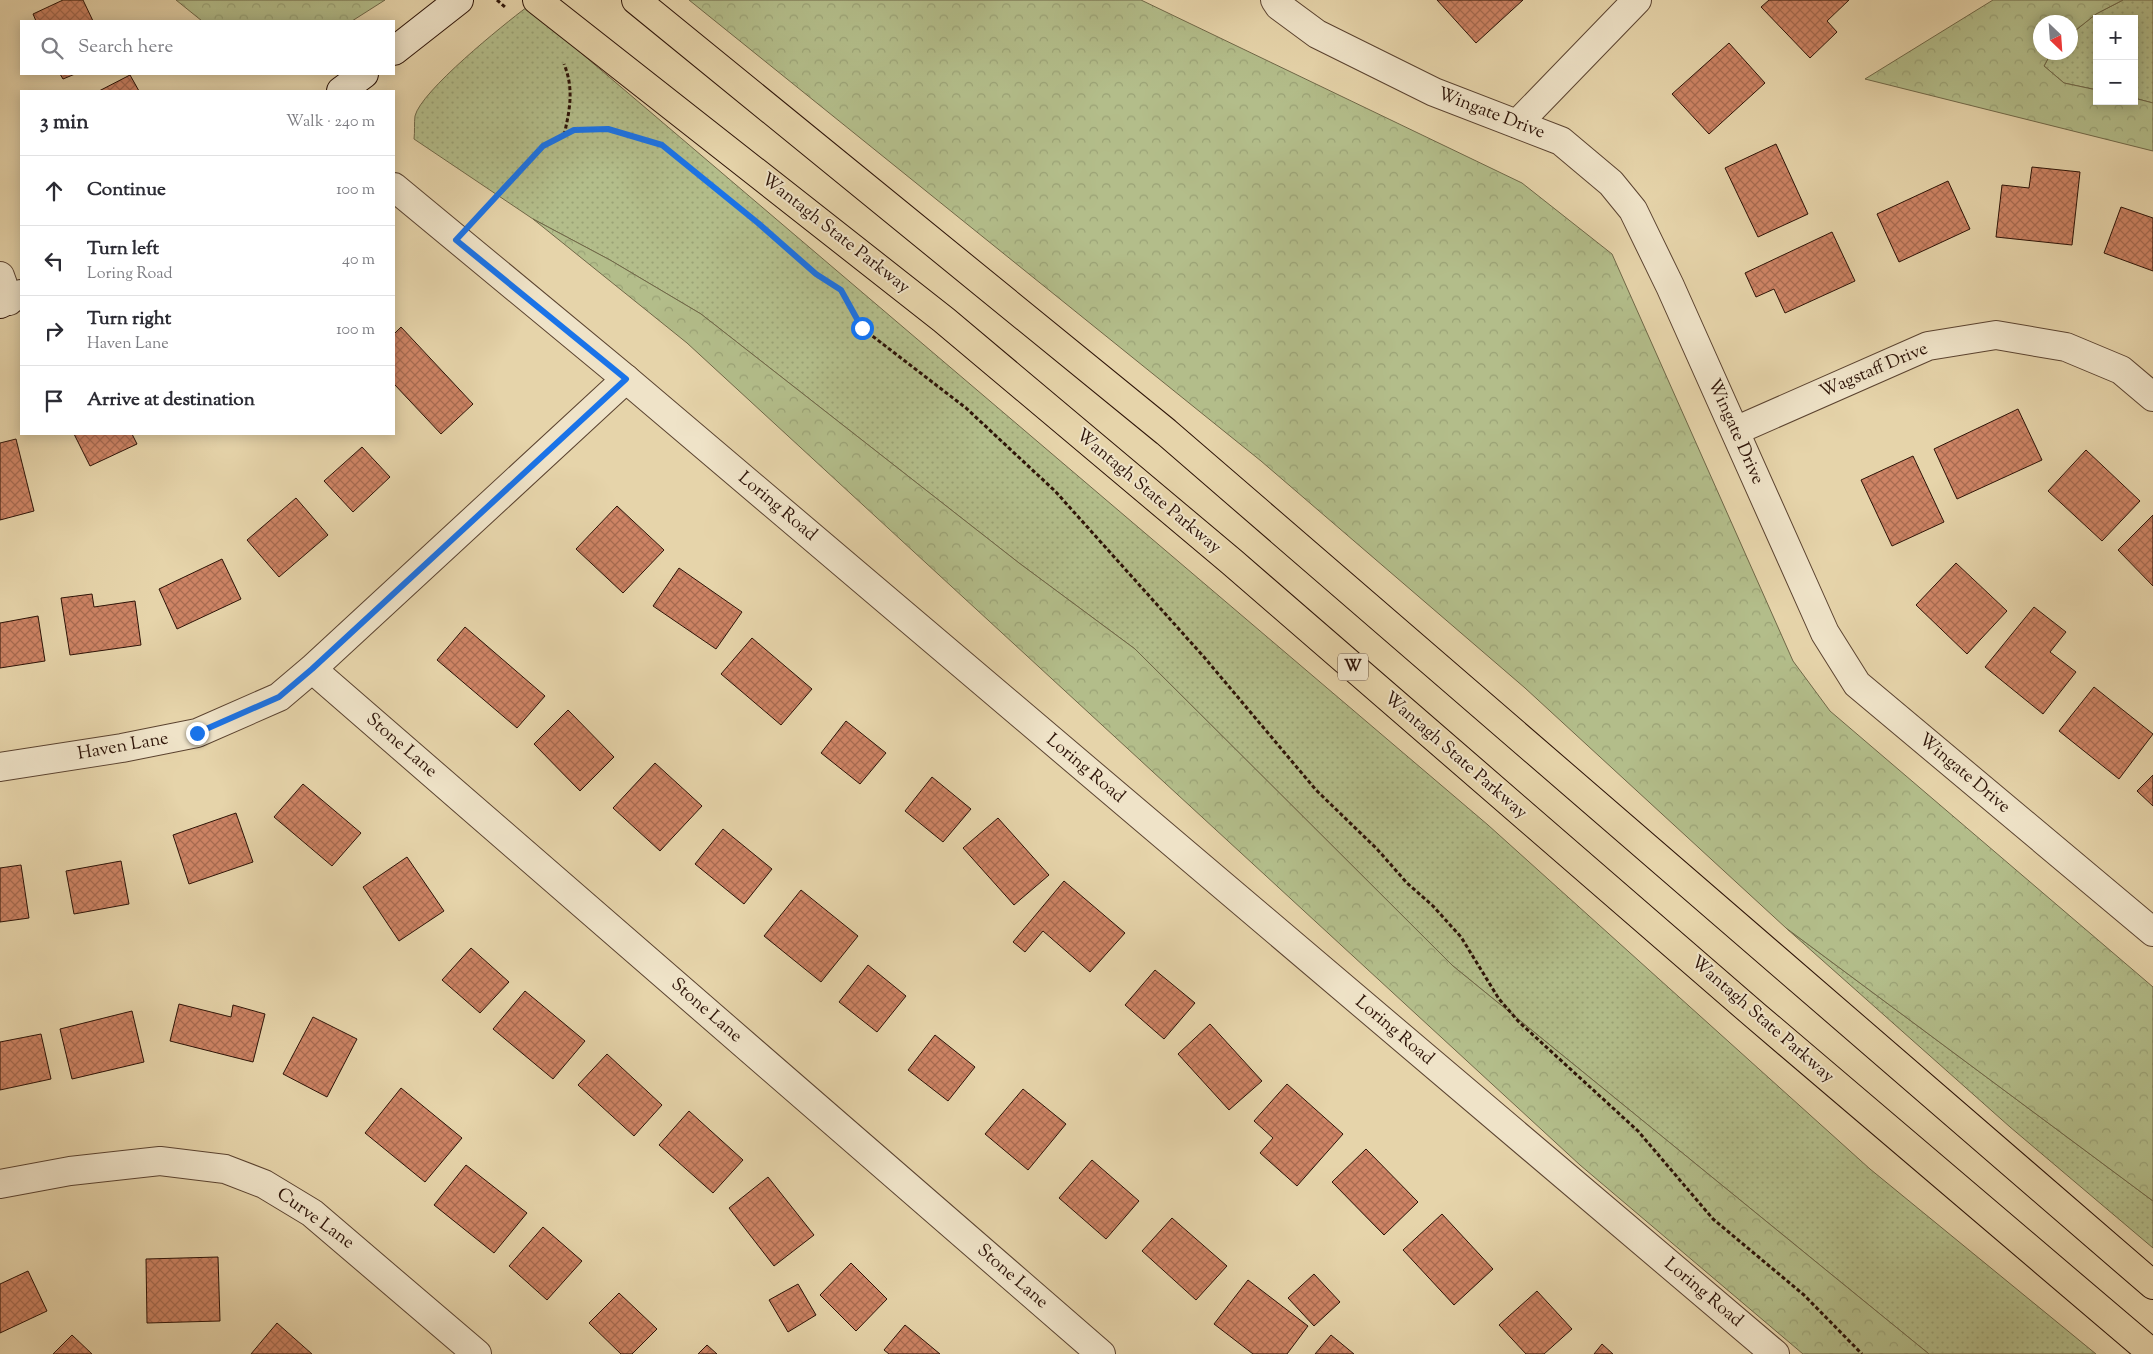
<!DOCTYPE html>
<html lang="en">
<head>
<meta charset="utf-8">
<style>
  body { margin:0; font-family:"Sorts Mill Goudy",serif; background:#f2f2f3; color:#2b2b33 }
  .controls { position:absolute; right:15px; top:15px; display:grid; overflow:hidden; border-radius:0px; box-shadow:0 2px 12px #0003 }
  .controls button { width:45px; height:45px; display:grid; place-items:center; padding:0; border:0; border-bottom:1px solid #e1e1e2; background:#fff; color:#2b2b33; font:25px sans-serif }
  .compass { position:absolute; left:2033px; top:15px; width:45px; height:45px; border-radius:50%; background:#fff; box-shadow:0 2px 12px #0003; rotate:155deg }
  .stop { position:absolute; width:15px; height:15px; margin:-11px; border:4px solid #1a73e8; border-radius:50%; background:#fff }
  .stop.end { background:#1a73e8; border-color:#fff; box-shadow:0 1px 5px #0008 }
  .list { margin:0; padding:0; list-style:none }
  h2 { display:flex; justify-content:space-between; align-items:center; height:65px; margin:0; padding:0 20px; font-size:21px }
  h2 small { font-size:16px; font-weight:400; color:#7c7c81 }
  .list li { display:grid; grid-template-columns:32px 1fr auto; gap:15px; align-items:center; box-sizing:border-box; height:70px; padding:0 20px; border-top:1px solid #e1e1e2 }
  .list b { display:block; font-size:19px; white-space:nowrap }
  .list p { margin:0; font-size:16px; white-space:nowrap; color:#7c7c81 }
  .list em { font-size:16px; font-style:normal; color:#7c7c81 }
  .icon { flex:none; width:28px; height:28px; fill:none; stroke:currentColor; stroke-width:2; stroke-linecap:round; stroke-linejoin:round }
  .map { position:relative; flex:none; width:2153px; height:1354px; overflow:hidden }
  .search { position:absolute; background:#fff; box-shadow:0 2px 12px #0003; left:20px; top:20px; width:375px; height:55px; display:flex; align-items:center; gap:12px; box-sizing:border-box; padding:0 18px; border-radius:0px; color:#7c7c81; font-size:19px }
  .panel { position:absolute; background:#fff; box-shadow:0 2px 12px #0003; left:20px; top:90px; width:375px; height:345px; border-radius:0px }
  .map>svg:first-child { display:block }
</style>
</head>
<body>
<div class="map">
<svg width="2153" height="1354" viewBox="0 0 2153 1354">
  <defs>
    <pattern id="grass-dots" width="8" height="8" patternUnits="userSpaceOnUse" patternTransform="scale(1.25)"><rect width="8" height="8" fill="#b3bd8a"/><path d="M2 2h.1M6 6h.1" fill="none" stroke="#9aa276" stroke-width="1.8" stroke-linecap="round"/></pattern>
    <pattern id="forest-crowns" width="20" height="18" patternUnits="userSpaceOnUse" patternTransform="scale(1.25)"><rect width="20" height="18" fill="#b3bd8a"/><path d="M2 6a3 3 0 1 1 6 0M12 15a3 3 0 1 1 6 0" fill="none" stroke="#9aa276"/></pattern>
    <pattern id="building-cross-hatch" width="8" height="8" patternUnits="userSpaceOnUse" patternTransform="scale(1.25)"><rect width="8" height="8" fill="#ce8465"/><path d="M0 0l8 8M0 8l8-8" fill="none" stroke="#a86b51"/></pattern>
  </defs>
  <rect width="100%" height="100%" fill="#e6d4aa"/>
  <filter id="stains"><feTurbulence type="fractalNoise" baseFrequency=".004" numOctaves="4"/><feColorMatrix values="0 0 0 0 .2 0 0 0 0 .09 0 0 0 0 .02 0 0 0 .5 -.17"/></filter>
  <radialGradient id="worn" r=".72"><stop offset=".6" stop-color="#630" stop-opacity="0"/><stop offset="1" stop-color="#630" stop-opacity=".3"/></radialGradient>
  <path fill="url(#grass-dots)" stroke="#706848" d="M2123 0H2153V103L2134 98V19H2097V90L2064 83 2044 66 2051 53 2070 52 2071 34 2096 14Z
    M527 7 1488 825 1870 1169 2096 1354H1929L1453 966 1135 649 1019 563 701 314 610 260 533 219 414 139C415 132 414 123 415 116 421 91 503 25 527 7Z
    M1786 928 2153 1201V1248L2010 1127Z"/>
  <path fill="url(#forest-crowns)" stroke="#706848" d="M176 0H385L352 21H202Z
    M689 0H1141L1522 183 1612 254 1793 661 1830 711 2153 987V1201L1786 928 1525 688 1261 461Z
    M1993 0H2123L2096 14 2071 34 2070 22H2040V52L2051 53 2044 66 2064 83 2097 90V101H2134V98L2153 103V151L1865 79Z
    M533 219 610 260 701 314 1019 563 1135 649 1453 966 1929 1354H1803L1580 1165 687 343Z"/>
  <path fill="url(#building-cross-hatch)" stroke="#2d1307" d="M63 0H83L93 21H36L33 14Z
    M1437 0H1523L1476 43Z
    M1769 0H1849L1827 21 1837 32 1810 58 1761 7Z
    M1729 43 1765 83 1709 134 1672 94Z
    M60 74H75L63 79Z
    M130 75 139 91H99Z
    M1776 144 1808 214 1758 237 1725 168Z
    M2032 167 2080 172 2072 245 1996 237 2002 185 2029 188Z
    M1948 181 1970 229 1899 262 1877 214Z
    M2121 207 2153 218V271L2104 253Z
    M1832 232 1855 281 1785 313 1774 289 1756 297 1745 273Z
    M401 327 473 404 441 434 394 384V334Z
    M2018 409 2042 460 1957 499 1934 449Z
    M74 434H132L137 444 90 466Z
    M16 439 34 511 0 520V443Z
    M362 447 390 477 353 512 324 481Z
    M2086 450 2140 501 2102 541 2048 491Z
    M1913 456 1944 522 1892 546 1861 480Z
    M296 498 328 535 279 577 247 540Z
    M617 506 664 550 623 593 576 549Z
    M2153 515V586L2118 550Z
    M222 559 241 599 177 629 159 589Z
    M1956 563 2007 611 1967 654 1916 605Z
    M679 568 742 612 716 649 653 606Z
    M92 594 94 607 135 601 141 645 70 655 61 598Z
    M2034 607 2066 632 2050 652 2076 672 2043 714 1985 667Z
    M38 616 45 661 0 668V623Z
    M465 627 545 696 517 728 437 660Z
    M752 638 812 689 781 725 721 674Z
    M2094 687 2153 734 2119 779 2059 731Z
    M568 710 614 757 580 791 534 744Z
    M846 721 886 753 860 784 821 753Z
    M655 763 702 806 660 851 613 808Z
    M2153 775V806L2137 791Z
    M932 777 971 809 943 842 905 811Z
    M303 784 361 833 332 866 274 817Z
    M236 813 253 862 189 884 173 835Z
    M998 818 1049 875 1014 905 963 848Z
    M723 829 772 869 744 904 695 864Z
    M407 857 444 911 399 941 363 887Z
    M121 861 129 904 74 914 66 871Z
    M21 865 29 918 0 922V868Z
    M1064 881 1125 933 1090 972 1043 931 1025 952 1013 942Z
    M801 890 858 936 821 982 764 936Z
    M471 948 509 982 480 1013 442 980Z
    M868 965 906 996 877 1032 839 1002Z
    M1155 970 1195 1003 1164 1039 1125 1005Z
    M525 991 585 1041 553 1079 493 1029Z
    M179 1004 231 1017 233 1005 265 1014 253 1062 170 1041Z
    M132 1011 144 1062 72 1079 60 1029Z
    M313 1017 357 1039 327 1097 283 1074Z
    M1210 1024 1262 1081 1229 1110 1178 1054Z
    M41 1034 51 1079 0 1090V1042Z
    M935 1035 975 1067 948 1101 908 1070Z
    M607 1054 662 1105 634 1136 578 1085Z
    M1287 1084 1343 1134 1297 1186 1260 1153 1273 1138 1254 1121Z
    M401 1088 462 1138 425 1182 365 1133Z
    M1023 1089 1066 1124 1028 1170 985 1134Z
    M689 1111 743 1160 713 1193 659 1145Z
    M1366 1149 1418 1202 1384 1235 1332 1182Z
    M1092 1160 1139 1201 1106 1239 1059 1198Z
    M466 1165 527 1213 494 1253 434 1205Z
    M768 1177 814 1235 774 1266 729 1208Z
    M1442 1214 1493 1269 1454 1305 1403 1250Z
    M1172 1218 1227 1266 1196 1300 1142 1251Z
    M543 1227 582 1261 547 1300 509 1266Z
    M218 1257 220 1321 147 1323 146 1259Z
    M851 1263 887 1299 856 1331 820 1295Z
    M28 1271 47 1311 0 1333V1284Z
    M1314 1274 1340 1302 1314 1326 1288 1298Z
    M1248 1280 1308 1326 1287 1354H1253L1214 1324Z
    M798 1284 816 1315 788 1332 769 1300Z
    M1537 1291 1572 1329 1544 1354H1526L1499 1325Z
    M619 1293 657 1329 632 1354H621L589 1323Z
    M277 1323 312 1354H251Z
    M905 1325 940 1354H889L884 1350Z
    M72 1335 92 1354H53Z
    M1331 1335 1354 1354H1315Z
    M1602 1344 1613 1354H1594Z
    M707 1345 717 1354H698Z"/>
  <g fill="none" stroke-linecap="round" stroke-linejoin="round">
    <g stroke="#5b4330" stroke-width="30">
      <path id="minor" d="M1275 0 1279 6 1317 34 1434 92 1561 141 1611 183 1633 210 1670 286 1825 633 1857 684 2153 932
        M1517 124 1637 0
        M0 276 9 301
        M1735 431 1928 346 1996 335 2066 347 2121 370 2153 397
        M312 669 1101 1354
        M0 767 122 748 197 733 279 697 312 669 626 379
        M0 1184 70 1171 160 1161 225 1169 264 1184 312 1213 477 1354"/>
    </g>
    <g stroke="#5b4330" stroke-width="30">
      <path id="tertiary" d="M394 187 626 379 1775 1354"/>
    </g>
    <g stroke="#2d1307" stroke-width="30">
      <path id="secondary" d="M394 51 459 0
        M341 91 364 74
        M0 304 21 294"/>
    </g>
    <g stroke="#2d1307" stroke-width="30">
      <path id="motorway" d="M537 0 944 320 1232 562 1756 1016 2153 1354
        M636 0 1166 432 2153 1285"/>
    </g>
    <path stroke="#2d1307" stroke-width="3" stroke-dasharray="4 2.5" stroke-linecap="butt" d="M497 0 505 7
      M564 135C570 110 574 88 564 64
      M479 215 543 145 574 130 608 129 662 145 758 223 816 273 841 290 862 328 966 408 1055 491 1204 657 1316 790 1377 849 1407 883 1433 906 1461 937 1499 999 1519 1022 1638 1131 1713 1219 1804 1295 1862 1354"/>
    <use href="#minor" stroke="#efe3c8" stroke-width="28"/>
    <use href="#tertiary" stroke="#efe3c8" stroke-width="28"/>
    <use href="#secondary" stroke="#efe3c8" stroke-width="28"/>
    <use href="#motorway" stroke="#e6d4aa" stroke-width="28"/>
  </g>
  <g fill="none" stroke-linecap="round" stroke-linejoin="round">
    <path stroke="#1a73e8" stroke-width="6" d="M197 733 279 697 312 669 626 379 456 240 543 146 574 130 608 129 662 145 758 223 816 274 841 290 862 328"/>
  </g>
  <g text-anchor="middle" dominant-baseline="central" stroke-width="4" stroke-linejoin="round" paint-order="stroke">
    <rect fill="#efe3c8" stroke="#675141" stroke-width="1" x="1338" y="653.5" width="30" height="27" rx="4"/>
    <g font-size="16" font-weight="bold" fill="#2d1307">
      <text x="1353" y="667">W</text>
    </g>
    <g font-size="18" fill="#2d1307" stroke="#efe3c8">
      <text transform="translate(1491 114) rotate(21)">Wingate Drive</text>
      <text transform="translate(835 234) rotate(38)">Wantagh State Parkway</text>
      <text transform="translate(1874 371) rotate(-23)">Wagstaff Drive</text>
      <text transform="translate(1735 432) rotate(66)">Wingate Drive</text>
      <text transform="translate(1148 492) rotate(40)">Wantagh State Parkway</text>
      <text transform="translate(777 507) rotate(40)">Loring Road</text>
      <text transform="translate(401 746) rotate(41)">Stone Lane</text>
      <text transform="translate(123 747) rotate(-10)">Haven Lane</text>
      <text transform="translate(1455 756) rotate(41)">Wantagh State Parkway</text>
      <text transform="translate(1085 769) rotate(40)">Loring Road</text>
      <text transform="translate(1964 774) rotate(40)">Wingate Drive</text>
      <text transform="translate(706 1011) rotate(41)">Stone Lane</text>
      <text transform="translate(1762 1020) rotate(41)">Wantagh State Parkway</text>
      <text transform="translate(1394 1031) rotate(40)">Loring Road</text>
      <text transform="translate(315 1219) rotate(36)">Curve Lane</text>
      <text transform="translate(1012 1277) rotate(41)">Stone Lane</text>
      <text transform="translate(1703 1293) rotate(40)">Loring Road</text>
    </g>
  </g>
  <rect width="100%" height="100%" filter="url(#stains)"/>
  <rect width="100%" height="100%" fill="url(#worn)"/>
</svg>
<div class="controls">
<button>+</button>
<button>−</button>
</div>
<svg class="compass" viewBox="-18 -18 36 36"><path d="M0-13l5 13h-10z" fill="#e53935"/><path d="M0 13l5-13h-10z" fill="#7c7c81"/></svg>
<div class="stop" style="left:862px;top:328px"></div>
<div class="stop end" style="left:197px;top:733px"></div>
<div class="search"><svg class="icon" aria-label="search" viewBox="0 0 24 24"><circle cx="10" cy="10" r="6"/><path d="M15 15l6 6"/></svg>Search here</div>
<section class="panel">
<h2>3 min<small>Walk · 240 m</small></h2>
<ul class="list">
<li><svg class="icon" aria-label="ahead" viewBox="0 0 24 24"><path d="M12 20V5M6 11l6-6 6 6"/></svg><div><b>Continue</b></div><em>100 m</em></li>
<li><svg class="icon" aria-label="left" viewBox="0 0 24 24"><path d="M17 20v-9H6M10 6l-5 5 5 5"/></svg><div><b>Turn left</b><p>Loring Road</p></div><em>40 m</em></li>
<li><svg class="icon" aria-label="right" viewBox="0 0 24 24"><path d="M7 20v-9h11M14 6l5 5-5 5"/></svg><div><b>Turn right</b><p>Haven Lane</p></div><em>100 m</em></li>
<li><svg class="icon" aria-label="arrive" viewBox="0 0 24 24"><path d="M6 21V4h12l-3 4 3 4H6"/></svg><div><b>Arrive at destination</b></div></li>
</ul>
</section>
</div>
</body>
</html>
